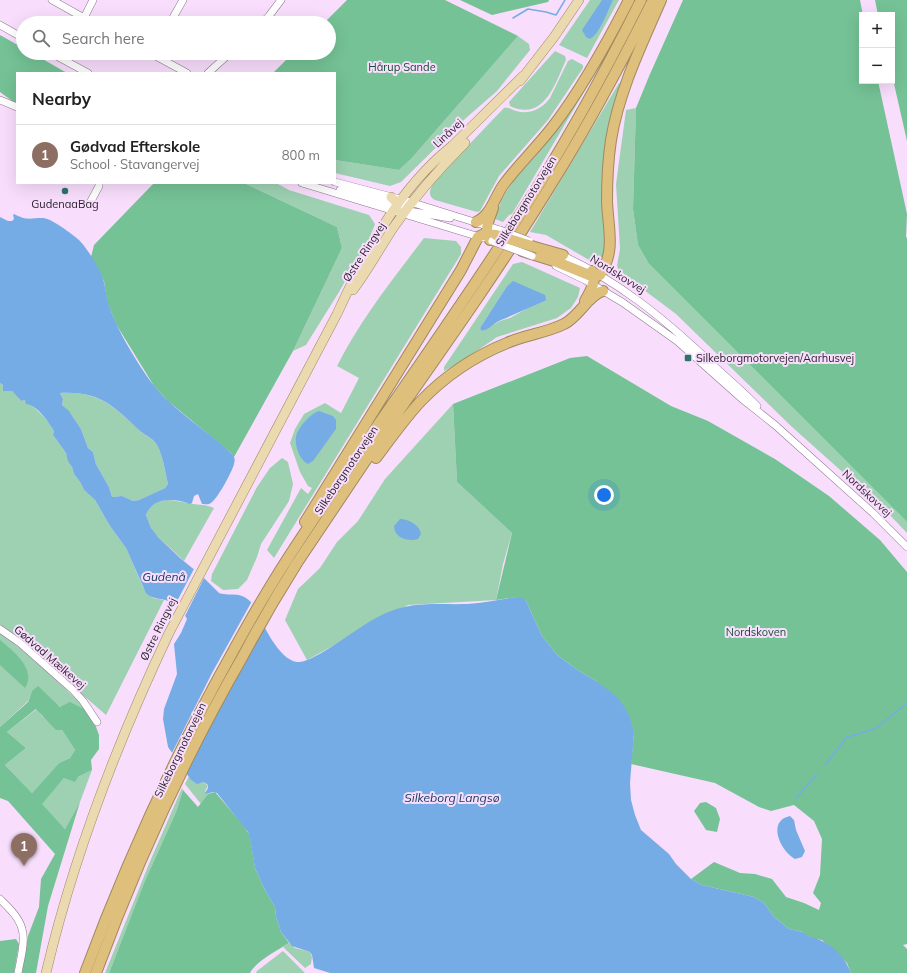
<!DOCTYPE html>
<html lang="en">
<head>
<meta charset="utf-8">
<style>
  body { margin:0; font-family:Mulish,sans-serif; background:#f6f6f6; color:#222 }
  .controls { position:absolute; right:12px; top:12px; display:grid; overflow:hidden; border-radius:0px; box-shadow:0 4px 16px #0002 }
  .controls button { width:36px; height:36px; display:grid; place-items:center; padding:0; border:0; border-bottom:1px solid #e0e0e0; background:#fff; color:#222; font:20px sans-serif }
  .you { position:absolute; left:604px; top:495px; width:14px; height:14px; margin:-10px; border:3px solid #fff; border-radius:50%; background:#1a73e8; box-shadow:0 0 0 6px #1a73e833 }
  .badge { display:grid; place-items:center; width:26px; height:26px; border-radius:50%; background:#d93025; color:#fff; font-size:13px; font-weight:700 }
  .pin { position:absolute; translate:-50% -33px; filter:drop-shadow(0 1px 2px #0008) }
  .pin::after { content:''; position:absolute; top:21px; width:14px; height:12px; background:inherit; clip-path:polygon(0 0,100% 0,50% 100%) }
  .list { margin:0; padding:0; list-style:none }
  h2 { display:flex; justify-content:space-between; align-items:center; height:52px; margin:0; padding:0 16px; font-size:17px }
  h2 small { font-size:13px; font-weight:400; color:#767676 }
  .list li { display:grid; grid-template-columns:26px 1fr auto; gap:12px; align-items:center; box-sizing:border-box; height:60px; padding:0 16px; border-top:1px solid #e0e0e0 }
  .list b { display:block; font-size:15px; white-space:nowrap }
  .list p { margin:0; font-size:13px; white-space:nowrap; color:#767676 }
  .list em { font-size:13px; font-style:normal; color:#767676 }
  .icon { flex:none; width:22px; height:22px; fill:none; stroke:currentColor; stroke-width:2; stroke-linecap:round; stroke-linejoin:round }
  .map { position:relative; flex:none; width:907px; height:973px; overflow:hidden }
  .search { position:absolute; background:#fff; box-shadow:0 4px 16px #0002; left:16px; top:16px; width:320px; height:44px; display:flex; align-items:center; gap:10px; box-sizing:border-box; padding:0 14px; border-radius:22px; color:#767676; font-size:15px }
  .panel { position:absolute; background:#fff; box-shadow:0 4px 16px #0002; left:16px; top:72px; width:320px; height:112px; border-radius:0px }
  .map>svg:first-child { display:block }
</style>
</head>
<body>
<div class="map">
<svg width="907" height="973" viewBox="0 0 907 973">
  <rect width="100%" height="100%" fill="#f8defc"/>
  <path fill="#9dd1b2" fill-rule="evenodd" d="M590 0H619L587 58 559 45Z
    M518 36 529 44 530 50 497 91 466 118 401 182 390 186 335 173V160L399 170 411 159Z
    M555 51 565 56 566 60C555 84 544 122 510 106L509 102Z
    M572 59 583 65V68L548 120 499 176 480 211 477 212 435 200C425 195 432 185 437 178L504 108C509 107 512 110 516 111 530 115 542 109 550 98L568 61Z
    M592 73 594 75 512 214 509 215 503 222 495 219C504 183 527 169 548 141 563 119 577 96 592 73Z
    M619 83 622 85 609 130 606 250 602 261 599 264H596L546 235 530 232Z
    M636 108 633 209 638 245 649 264 907 522V533L886 511 791 426 676 314 620 272 617 266 620 249 616 184 626 110Z
    M244 183H276L289 190 369 215 375 224 370 237 339 292 306 345 293 351 342 248 337 227Z
    M424 238 456 241 461 247V254L274 558 267 550 301 488 308 494 312 488 308 486 300 472 290 443 295 429 304 414 325 403 341 413 359 378 337 366C360 320 393 279 424 238Z
    M522 262 580 288 578 297 571 308 557 318 497 337 462 361 444 371V367L513 264ZM513 282 545 301 528 308 510 318 500 321 483 331 480 328 507 286Z
    M0 383 3 385 5 391H12L21 401 25 400C36 409 47 418 54 431L53 435 66 453 72 467 74 474 80 482 84 490 95 500 110 526 126 548 143 587 153 598 164 600 106 715 9 631 0 625Z
    M60 393C100 391 113 406 140 431 145 436 154 439 157 445 163 456 165 471 168 484L165 488 139 500 133 501 122 496 112 497 109 487 96 464 93 452 88 448 81 429 71 414 62 405 63 399Z
    M453 404 457 482 512 533 503 564 496 600 408 605 307 660 285 620 298 589 320 568 337 542 358 521 385 479Z
    M282 458 288 462 293 484 289 501 261 544 257 557 247 580 238 589 223 590 211 581 212 574 257 487 270 468Z
    M166 500C174 500 181 502 189 503 198 506 202 503 214 508L184 561 154 533 151 528 146 515C150 505 156 502 166 500Z
    M0 632C31 657 59 681 86 710L61 707 32 691 28 701 0 727Z
    M37 709 42 716 62 730 75 750 70 758 59 763 32 793 5 765 26 748 7 732Z
    M92 770 80 802 65 829 41 804 64 778 78 777Z
    M189 776C193 783 196 784 204 782L208 786 205 791 206 794H208L201 804 185 784Z
    M182 788 183 790 176 812 144 883 109 973H105L151 859Z
    M289 943 295 948 310 952 312 957 311 964 305 968 283 947Z
    M283 951 305 973H256L257 971Z"/>
  <path fill="#75c296" fill-rule="evenodd" d="M347 0H445L518 36 411 159 399 170 335 160V73H273L293 53H329V23H324Z
    M460 0H549L548 2 492 15Z
    M683 0H860L863 15 862 81H878L907 214 906 237 907 238V522L649 264 638 245 633 209 636 108 650 74Z
    M875 0H907V141L892 75V15H878Z
    M0 35 23 48V53H32L67 73H17V103H15L0 92Z
    M154 183H244L337 227 342 248 293 351 234 457 231 453 168 401 154 386 116 324 107 301 104 281 91 257 94 245Z
    M587 356 671 406 708 421 775 459 829 496 880 540 907 572V944L903 945 907 949V973H851L847 963 822 940 814 939 805 935 803 932 789 929 774 917 764 903 754 897 702 885 691 879 714 862 740 873 755 874 772 879 786 897 804 903 819 910 821 903 813 893 820 875 822 839 814 821 794 805 771 811 759 807 715 783 631 764 634 733 596 681 579 671 557 655 542 636 526 601 516 597 496 600 512 533 457 482 453 404 570 358Z
    M0 640C13 651 37 669 25 688L0 665Z
    M38 686 60 707 70 702 86 710 96 727 99 735V749L91 760 92 770 78 777 75 782 64 778 42 804 65 829 80 802 48 906 36 973H22L28 936 39 907 41 879 55 854 8 801 0 798V727L28 702 32 691ZM36 709 56 730H62L75 750 70 758 59 763 32 793 5 765 26 748 7 732Z
    M183 790 198 807 208 794 215 792 244 826 250 836 255 868 265 890 275 907 276 917 281 932 289 943C278 950 256 961 250 973H109L144 883 176 812Z
    M706 802 716 808 720 819 717 832 706 830 694 811 700 803Z
    M16 939 19 944 14 973H0V941Z"/>
  <path fill="#76ace5" fill-rule="evenodd" d="M602 0H613C608 10 600 34 590 39L586 37 582 30Z
    M14 214C27 221 29 218 43 218 51 218 72 234 79 240 87 248 101 270 104 282 106 292 107 301 111 311 119 333 133 355 146 375 168 408 205 428 233 455 235 458 235 461 234 464 232 472 218 498 211 503 208 505 206 504 202 504L198 494 194 496 192 503 190 504C174 498 153 497 146 515L151 528 158 537 180 558 202 576 219 593C233 597 239 590 252 603 261 619 277 659 297 662 313 664 359 626 376 618 409 600 433 605 468 604 484 603 501 599 516 597L522 598 526 601 542 636 557 655 579 671 596 681 616 696 623 705 629 715 634 733 630 783 631 800 635 815 641 830 669 854 676 864 691 879 702 885 754 897 764 903 774 917 789 929 803 932C808 938 815 937 822 941 836 947 846 960 851 973H330L314 968 312 955 310 952 292 946 281 932 276 917 275 907 265 890 255 868 250 839 248 832 217 793 213 792 206 794 205 793 208 788V785L204 782 197 784 191 780 168 747 163 719 164 709 177 674 174 644 181 633 187 619C183 611 175 602 165 600 158 598 152 599 146 593L126 548 110 526 95 500 84 490 80 482 74 474 72 467 68 461 66 453 53 435 54 431C48 421 37 405 26 404L25 400 21 401 12 391H3V385L0 383V217L8 221H12L14 219 13 215ZM60 393C101 391 113 406 140 431 146 436 154 439 157 445 163 456 165 471 168 484L165 488 139 500 133 501 122 496 112 497 109 487 96 464 93 452 88 448 81 429 69 411 62 405 63 399Z
    M513 281 545 295 546 299 545 301C530 307 516 314 501 320 494 323 489 330 482 331L480 328 507 286Z
    M319 411 333 416 336 420V429L313 461 308 464C299 460 293 443 297 433 301 425 310 414 319 411Z
    M400 519C408 519 420 525 421 534L418 539C408 542 394 538 394 526Z
    M790 816 794 820 796 830 805 851 802 857 795 859C781 852 766 821 790 816Z"/>
  <path fill="#f8defc" d="M195 567 205 576 184 618 181 612 174 607Z
    M252 601 260 614 222 680 178 765 171 755 212 673Z"/>
  <g fill="none" stroke-linecap="round" stroke-linejoin="round">
    <path stroke="#76ace5" stroke-width="1.5" d="M513 18 528 9 546 12 556 15 565 0
      M825 765 847 737 875 729 907 703
      M796 798 817 774"/>
    <g stroke="#8e7791" stroke-width="8">
      <path id="minor" d="M52 0 93 23
        M84 18 93 0
        M170 23 183 0
        M262 23 269 16 281 0
        M0 25 23 38
        M51 53 88 73
        M150 53 187 73
        M208 73 230 53
        M0 100 17 107
        M335 182 407 201 500 230
        M302 183 483 238
        M340 190 401 206H405L411 203
        M91 201 99 186V183
        M403 210 450 218
        M559 254C617 280 662 317 708 360 724 376 742 390 757 406
        M556 266 585 280 622 302 677 341 741 398 775 425 873 513 907 547
        M0 629 20 643 73 690 83 701 97 722
        M0 899C8 907 19 917 22 929 26 941 20 961 18 973"/>
    </g>
    <g stroke="#a08860" stroke-width="10">
      <path id="major" d="M520 81 554 37 579 0
        M391 197 396 202 397 210
        M353 290C368 270 380 248 393 228 415 196 438 170 465 143
        M46 973C74 854 117 743 169 633L337 314C365 253 398 189 452 146L523 76"/>
    </g>
    <g stroke="#a08860" stroke-width="12">
      <path id="highway" d="M476 222C491 216 495 196 504 184 520 163 538 146 554 125 583 87 607 43 629 0
        M490 240C483 231 490 217 493 208
        M538 248 563 255
        M522 251 557 262 594 277 600 275C616 250 608 229 607 201 607 181 608 160 611 140 619 91 641 46 661 0
        M585 301C590 292 597 281 592 271
        M376 458C391 438 405 418 421 401 445 376 475 356 507 343 525 335 546 333 564 324 579 317 588 295 603 291
        M305 522 461 270 478 237 484 234 496 235
        M85 973C126 863 174 757 231 655 249 622 268 589 288 558 362 444 443 335 516 221 562 150 603 76 641 0
        M96 973C136 864 185 757 243 656 260 624 278 593 297 563 332 511 366 460 401 408 453 334 505 260 552 183 589 124 622 62 653 0"/>
    </g>
    <use href="#minor" stroke="#fff" stroke-width="7"/>
    <use href="#major" stroke="#ebd9b0" stroke-width="9"/>
    <use href="#highway" stroke="#debf7b" stroke-width="10"/>
    <g stroke="#8e7791" stroke-width="8" stroke-linecap="butt">
      <path id="minor-bridge" d="M500 230 529 241
        M492 241 532 256"/>
    </g>
    <g stroke="#a08860" stroke-width="12" stroke-linecap="butt">
      <path id="highway-bridge" d="M496 235 538 248"/>
    </g>
    <use href="#minor-bridge" stroke="#fff" stroke-width="7"/>
    <use href="#highway-bridge" stroke="#debf7b" stroke-width="10"/>
  </g>
  <g fill="#2b736b" stroke="#f8defc" stroke-width="1.5">
    <circle cx="65" cy="191" r="4"/>
    <rect x="684" y="354" width="8" height="8" rx="2"/>
  </g>
  <g text-anchor="middle" dominant-baseline="central" stroke-width="4" stroke-linejoin="round" paint-order="stroke">
    <g font-size="11" fill="#114d30" stroke="#f8defc">
      <text x="402" y="67">Hårup Sande</text>
      <text x="756" y="632">Nordskoven</text>
    </g>
    <g font-size="11" fill="#2c232d" stroke="#f8defc">
      <text transform="translate(448 133) rotate(-43)">Linåvej</text>
      <text transform="translate(526 201) rotate(-58)">Silkeborgmotorvejen</text>
      <text transform="translate(364 252) rotate(-57)">Østre Ringvej</text>
      <text transform="translate(618 274) rotate(32)">Nordskovvej</text>
      <text transform="translate(346 470) rotate(-56)">Silkeborgmotorvejen</text>
      <text transform="translate(867 493) rotate(43)">Nordskovvej</text>
      <text transform="translate(158 629) rotate(-64)">Østre Ringvej</text>
      <text transform="translate(50 657) rotate(41)">Gødvad Mælkevej</text>
      <text transform="translate(180 750) rotate(-64)">Silkeborgmotorvejen</text>
    </g>
    <g font-size="11" fill="#2c232d" stroke="#f8defc">
      <text x="65" y="204">GudenaaBag</text>
      <text x="696" y="358" text-anchor="start">Silkeborgmotorvejen/Aarhusvej</text>
    </g>
    <g font-size="12" font-style="italic" fill="#10365b" stroke="#f8defc">
      <text x="164" y="576">Gudenå</text>
      <text x="452" y="797">Silkeborg Langsø</text>
    </g>
  </g>
</svg>
<div class="controls">
<button>+</button>
<button>−</button>
</div>
<div class="you"></div>
<div class="pin badge" style="left:24px;top:866px;background:#8d6e63">1</div>
<div class="search"><svg class="icon" aria-label="search" viewBox="0 0 24 24"><circle cx="10" cy="10" r="6"/><path d="M15 15l6 6"/></svg>Search here</div>
<section class="panel">
<h2>Nearby<small></small></h2>
<ul class="list">
<li><span class="badge" style="background:#8d6e63">1</span><div><b>Gødvad Efterskole</b><p>School · Stavangervej</p></div><em>800 m</em></li>
</ul>
</section>
</div>
</body>
</html>
